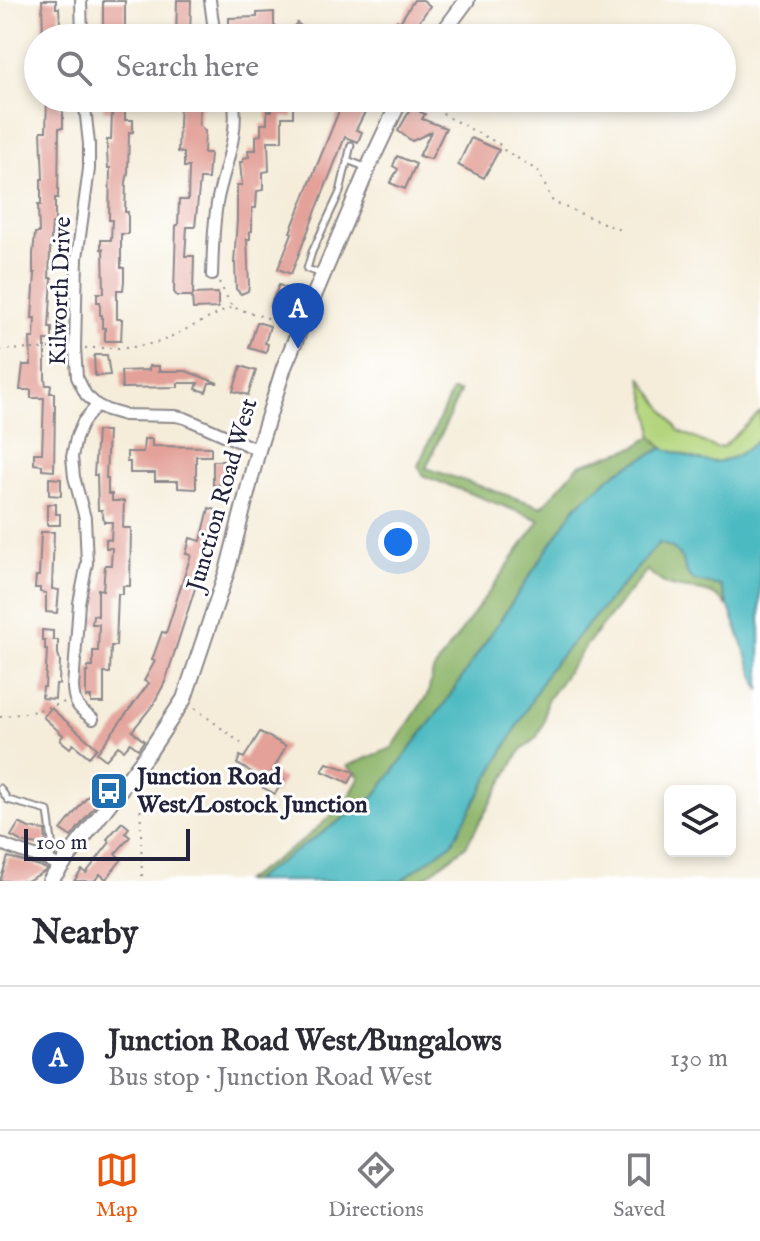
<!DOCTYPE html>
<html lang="en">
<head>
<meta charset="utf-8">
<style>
  body { margin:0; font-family:"IM FELL English",serif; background:#f2f2f3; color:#2b2b33 }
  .controls { position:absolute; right:24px; bottom:24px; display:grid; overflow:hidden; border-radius:12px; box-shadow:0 4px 12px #0003 }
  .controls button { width:72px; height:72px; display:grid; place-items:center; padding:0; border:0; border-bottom:2px solid #e1e1e2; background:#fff; color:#2b2b33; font:40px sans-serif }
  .scale { position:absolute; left:24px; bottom:20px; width:166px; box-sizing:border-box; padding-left:8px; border:4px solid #22223b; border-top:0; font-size:22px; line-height:28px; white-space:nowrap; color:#22223b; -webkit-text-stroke:6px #fff; paint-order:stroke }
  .you { position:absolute; left:398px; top:542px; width:28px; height:28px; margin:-20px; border:6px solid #fff; border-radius:50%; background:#1a73e8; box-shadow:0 0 0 12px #1a73e833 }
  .badge { display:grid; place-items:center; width:52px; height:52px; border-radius:50%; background:#ea580c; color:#fff; font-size:26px; font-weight:700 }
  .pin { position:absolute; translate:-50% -66px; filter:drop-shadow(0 2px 4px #0008) }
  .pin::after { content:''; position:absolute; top:42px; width:28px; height:24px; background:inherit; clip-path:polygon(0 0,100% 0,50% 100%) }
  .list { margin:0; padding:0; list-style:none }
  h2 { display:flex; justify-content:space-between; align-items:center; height:104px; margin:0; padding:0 32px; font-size:34px }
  h2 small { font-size:26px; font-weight:400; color:#7c7c81 }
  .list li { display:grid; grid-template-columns:52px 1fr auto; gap:24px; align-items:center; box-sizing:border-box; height:144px; padding:0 32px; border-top:2px solid #e1e1e2 }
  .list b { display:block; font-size:30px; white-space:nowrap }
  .list p { margin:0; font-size:26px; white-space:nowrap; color:#7c7c81 }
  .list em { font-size:26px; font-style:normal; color:#7c7c81 }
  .icon { flex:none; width:44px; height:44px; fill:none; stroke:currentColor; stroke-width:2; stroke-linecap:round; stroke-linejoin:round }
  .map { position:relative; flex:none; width:760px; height:881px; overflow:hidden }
  .search { position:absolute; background:#fff; box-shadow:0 4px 12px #0003; left:24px; right:24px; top:24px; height:88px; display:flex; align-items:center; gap:20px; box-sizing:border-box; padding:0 28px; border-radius:44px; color:#7c7c81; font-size:30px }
  .sheet { height:248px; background:#fff }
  nav { display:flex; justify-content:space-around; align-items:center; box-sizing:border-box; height:112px; border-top:2px solid #e1e1e2; background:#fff; font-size:22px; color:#7c7c81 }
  nav a { display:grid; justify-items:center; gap:4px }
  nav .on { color:#ea580c }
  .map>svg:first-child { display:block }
</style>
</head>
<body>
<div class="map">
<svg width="760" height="881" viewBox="0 0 760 881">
  <rect width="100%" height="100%" fill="#fff"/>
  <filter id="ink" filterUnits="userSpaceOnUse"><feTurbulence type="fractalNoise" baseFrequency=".0125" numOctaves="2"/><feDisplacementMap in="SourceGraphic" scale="16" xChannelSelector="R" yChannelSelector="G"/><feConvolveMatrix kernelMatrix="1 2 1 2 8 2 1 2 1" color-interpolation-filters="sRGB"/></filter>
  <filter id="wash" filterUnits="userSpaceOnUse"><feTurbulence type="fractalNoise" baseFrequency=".006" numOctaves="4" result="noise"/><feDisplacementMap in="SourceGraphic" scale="32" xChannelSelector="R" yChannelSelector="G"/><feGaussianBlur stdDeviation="1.8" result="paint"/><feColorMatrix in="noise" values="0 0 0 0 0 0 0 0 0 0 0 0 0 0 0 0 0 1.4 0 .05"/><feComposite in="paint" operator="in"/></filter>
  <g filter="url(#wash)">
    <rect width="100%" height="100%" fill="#f5edda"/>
    <path fill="#b4d57d" stroke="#6b7c5c" stroke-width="2" d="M641 377 679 431 716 448 723 447 760 412V438L742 455 711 464 663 448 652 436V425Z"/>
    <path fill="#8fb66c" stroke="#586c54" stroke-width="2" d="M452 391 460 392 426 468 542 507 579 465 635 447 652 436 663 448 618 471 577 505 444 704 373 798 252 881H244L301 842 345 804 360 777 347 766 392 748 428 694 433 671 540 520 424 476 418 466Z
      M659 543 674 547 683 558 688 574 694 580 721 586 727 606C709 584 691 593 668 585 660 582 653 575 647 570L587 644 546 702 544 721 537 737 519 753 466 846 420 881H400L452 843 549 669Z"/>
    <path fill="#4bbac1" stroke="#366e7e" stroke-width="2" d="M760 438V691L721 586C714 584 701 584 694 580 678 571 693 552 659 543L549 669 452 843 400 881H252L373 798 445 703 577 505 618 471 663 448C708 463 722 473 760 438Z"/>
    <g id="blocks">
      <path fill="#e3a199" d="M42 0H56V8H59L61 38H43Z
        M177 0H191L190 38H176Z
        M414 0H423L430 6 408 38H393L387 34 397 20 400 22Z
        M103 1H125V38H108V29H103Z
        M274 12V25L287 35 297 23 316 38H229V18L257 17V13Z
        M47 98H60V108H63V128H59L58 198H55V223H52L50 252 49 278H52L49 328H52V340H45V379L46 385H51L50 393H54V405H55L54 471 42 470V465L34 464V453H42L44 398H31V390H20L23 365H31L30 338H34L35 318H32L35 273H33V254L35 233H39L38 205H41V179H43L41 131H46Z
        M180 98H205V107H200L199 125 205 131 204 153H210L208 179H200L195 227H187L185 256H194L193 294 218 293V308L193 309 192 296H177L174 292 176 225H178L179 200H188L189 167H184V153L178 152Z
        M335 98H372L356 130 362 132 358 142 345 137 291 274 278 269 292 233 290 232 339 111 331 107Z
        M103 99H125V120H133V132H129L128 173 126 182 125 212H128V234H121V268H124V281L123 290H117V319H122L121 341H105V328H102V315H100V302H97V293H104L103 249H101V240H111L112 220H109L110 168H108L107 152V140H111L112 111H103Z
        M272 100H293V117H282V141H268L269 171 263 172V190L257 191 256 208H252V231H250V239H247L249 286 248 291 241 294 236 289 235 263H234L237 220V185H242L240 162H243V158L249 157 248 150H256V136L261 135V124H267V111H272Z
        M414 103 423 108 420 112 425 114 422 119 446 128 431 159 419 156 431 132 412 141 398 131Z
        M471 138 499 150 484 178 458 165Z
        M397 156 416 164 405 189 390 183 398 169 393 166Z
        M279 285 294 291 285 313 270 306Z
        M257 322 270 326 265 343 268 344 266 353 249 348Z
        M94 355H107L110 375 95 376Z
        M149 366H159V371H186L218 383H209L206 392 196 389 198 383H178V387L122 388 121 371 149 370Z
        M241 366 256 371 248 395 233 391Z
        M97 431H108L106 478H108V494H112V501H124L123 528H131L130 586H123V594H118L116 646H111L110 673H104V703H91V697H86V672H88V667H93V651H98L99 624H92L93 615 98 616V589L103 590 105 565H111L112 548H106V539L111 540 112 522H104L102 510H98L97 475H94Z
        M144 439H152V446L211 447V456H196V489L178 488V481H155V473H130V462H127V452H143Z
        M213 461H229V485H213Z
        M49 478 61 479V496L49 495Z
        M47 504H56V514H60V525H47Z
        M209 508 223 512 214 549 208 548 165 682 153 705 132 731 144 741 138 749 130 743 124 750 118 746 106 760 97 753 149 683 144 681 155 661 152 660 162 632 166 633 191 555 186 554 190 538 201 541Z
        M41 532H54L52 589 59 590 57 613 46 612V593L40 592V588H35L36 576H39Z
        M42 630 53 631V640H58V654L60 660 59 684H56L55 699 42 698 43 687H45L47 650H45V640H42Z
        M51 708 97 748 89 757 73 744 70 748 60 740 63 735 43 717Z
        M260 732 286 746 272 772 284 779 275 794 262 787 266 780 237 764 240 756 244 758Z
        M327 763 355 772 349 783 322 771Z
        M88 796 97 803 71 837 61 830Z
        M122 822 129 828 125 833 130 837 115 854 122 859 106 879 100 874 95 880 96 881H74L82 870 86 873 110 842 107 839Z
        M19 823 29 828 45 830 46 846 24 843 11 836Z
        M8 857 36 865 47 869 44 872 27 881H0Z"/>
    </g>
  </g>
  <g filter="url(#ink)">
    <use href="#blocks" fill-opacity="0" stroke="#8c888a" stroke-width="2"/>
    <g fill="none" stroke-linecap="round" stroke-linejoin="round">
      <g stroke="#8c888a" stroke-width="9">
        <path id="lane" d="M347 160 365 167
          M322 274 307 269 312 252 340 192 351 145
          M0 788 8 800 48 811 53 850 50 860"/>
      </g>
      <g stroke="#8c888a" stroke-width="14">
        <path id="street" d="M81 0 82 38
          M210 0 215 38
          M84 98 89 144V169L77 258 75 348 77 377 86 395 97 405 107 410 124 415 176 416 185 418 258 450
          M212 275C213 249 213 224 218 198 225 165 240 133 233 98
          M93 719C79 709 74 705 73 687L79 603 87 563 85 518 74 477 72 457 76 438 83 422 97 405
          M0 843C20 854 42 855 62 867"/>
      </g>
      <g stroke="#8c888a" stroke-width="18">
        <path id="secondary" d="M439 38 467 0
          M50 881 151 749 184 699 228 568 258 450 284 367 368 168 401 98"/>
      </g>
      <path stroke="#8c888a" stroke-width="2" stroke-dasharray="2 6" stroke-linecap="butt" d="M447 98 442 108 444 115 499 144 504 150 538 171 553 202 620 230
        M219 282 232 307 287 324
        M85 348H128L160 342 232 307
        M0 350 63 348
        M195 708 242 744
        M0 717 36 711 65 702
        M140 786 142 881"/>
      <use href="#lane" stroke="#fff" stroke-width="5"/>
      <use href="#street" stroke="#fff" stroke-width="10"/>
      <use href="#secondary" stroke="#fff" stroke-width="14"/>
    </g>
  </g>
  <defs>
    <g id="bus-square" transform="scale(2)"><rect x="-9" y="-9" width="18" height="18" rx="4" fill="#1f6fb2" stroke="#fff"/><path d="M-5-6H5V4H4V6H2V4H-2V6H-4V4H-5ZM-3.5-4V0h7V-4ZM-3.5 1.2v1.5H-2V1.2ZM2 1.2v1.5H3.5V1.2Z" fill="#fff"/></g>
  </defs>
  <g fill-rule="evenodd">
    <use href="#bus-square" x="109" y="791"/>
  </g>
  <g text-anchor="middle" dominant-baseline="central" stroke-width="6" stroke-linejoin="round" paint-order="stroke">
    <g font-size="24" fill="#22223b" stroke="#fff">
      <text transform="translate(61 291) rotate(-88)">Kilworth Drive</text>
      <text transform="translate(223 495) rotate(-74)">Junction Road West</text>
    </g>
    <g font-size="24" font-weight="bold" fill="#22223b" stroke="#fff" text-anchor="start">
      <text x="137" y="777">Junction Road<tspan x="137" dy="28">West/Lostock Junction</tspan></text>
    </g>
  </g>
</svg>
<div class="controls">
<button><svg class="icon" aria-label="layers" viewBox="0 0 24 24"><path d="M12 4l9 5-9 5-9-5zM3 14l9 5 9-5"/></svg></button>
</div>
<div class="scale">100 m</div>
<div class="you"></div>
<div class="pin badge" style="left:298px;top:349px;background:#1a4fb4">A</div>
<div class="search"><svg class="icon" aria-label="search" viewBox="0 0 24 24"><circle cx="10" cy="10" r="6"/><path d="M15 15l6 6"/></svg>Search here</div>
</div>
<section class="sheet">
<h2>Nearby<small></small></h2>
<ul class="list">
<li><span class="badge" style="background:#1a4fb4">A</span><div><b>Junction Road West/Bungalows</b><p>Bus stop · Junction Road West</p></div><em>130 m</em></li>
</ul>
</section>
<nav>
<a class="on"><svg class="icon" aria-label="map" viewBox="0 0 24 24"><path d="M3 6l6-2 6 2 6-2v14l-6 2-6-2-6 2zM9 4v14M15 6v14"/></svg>Map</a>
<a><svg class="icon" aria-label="directions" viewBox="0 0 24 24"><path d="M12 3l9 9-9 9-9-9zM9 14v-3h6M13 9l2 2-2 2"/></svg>Directions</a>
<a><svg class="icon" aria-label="saved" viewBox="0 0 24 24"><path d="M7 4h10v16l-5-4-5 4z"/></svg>Saved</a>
</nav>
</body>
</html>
